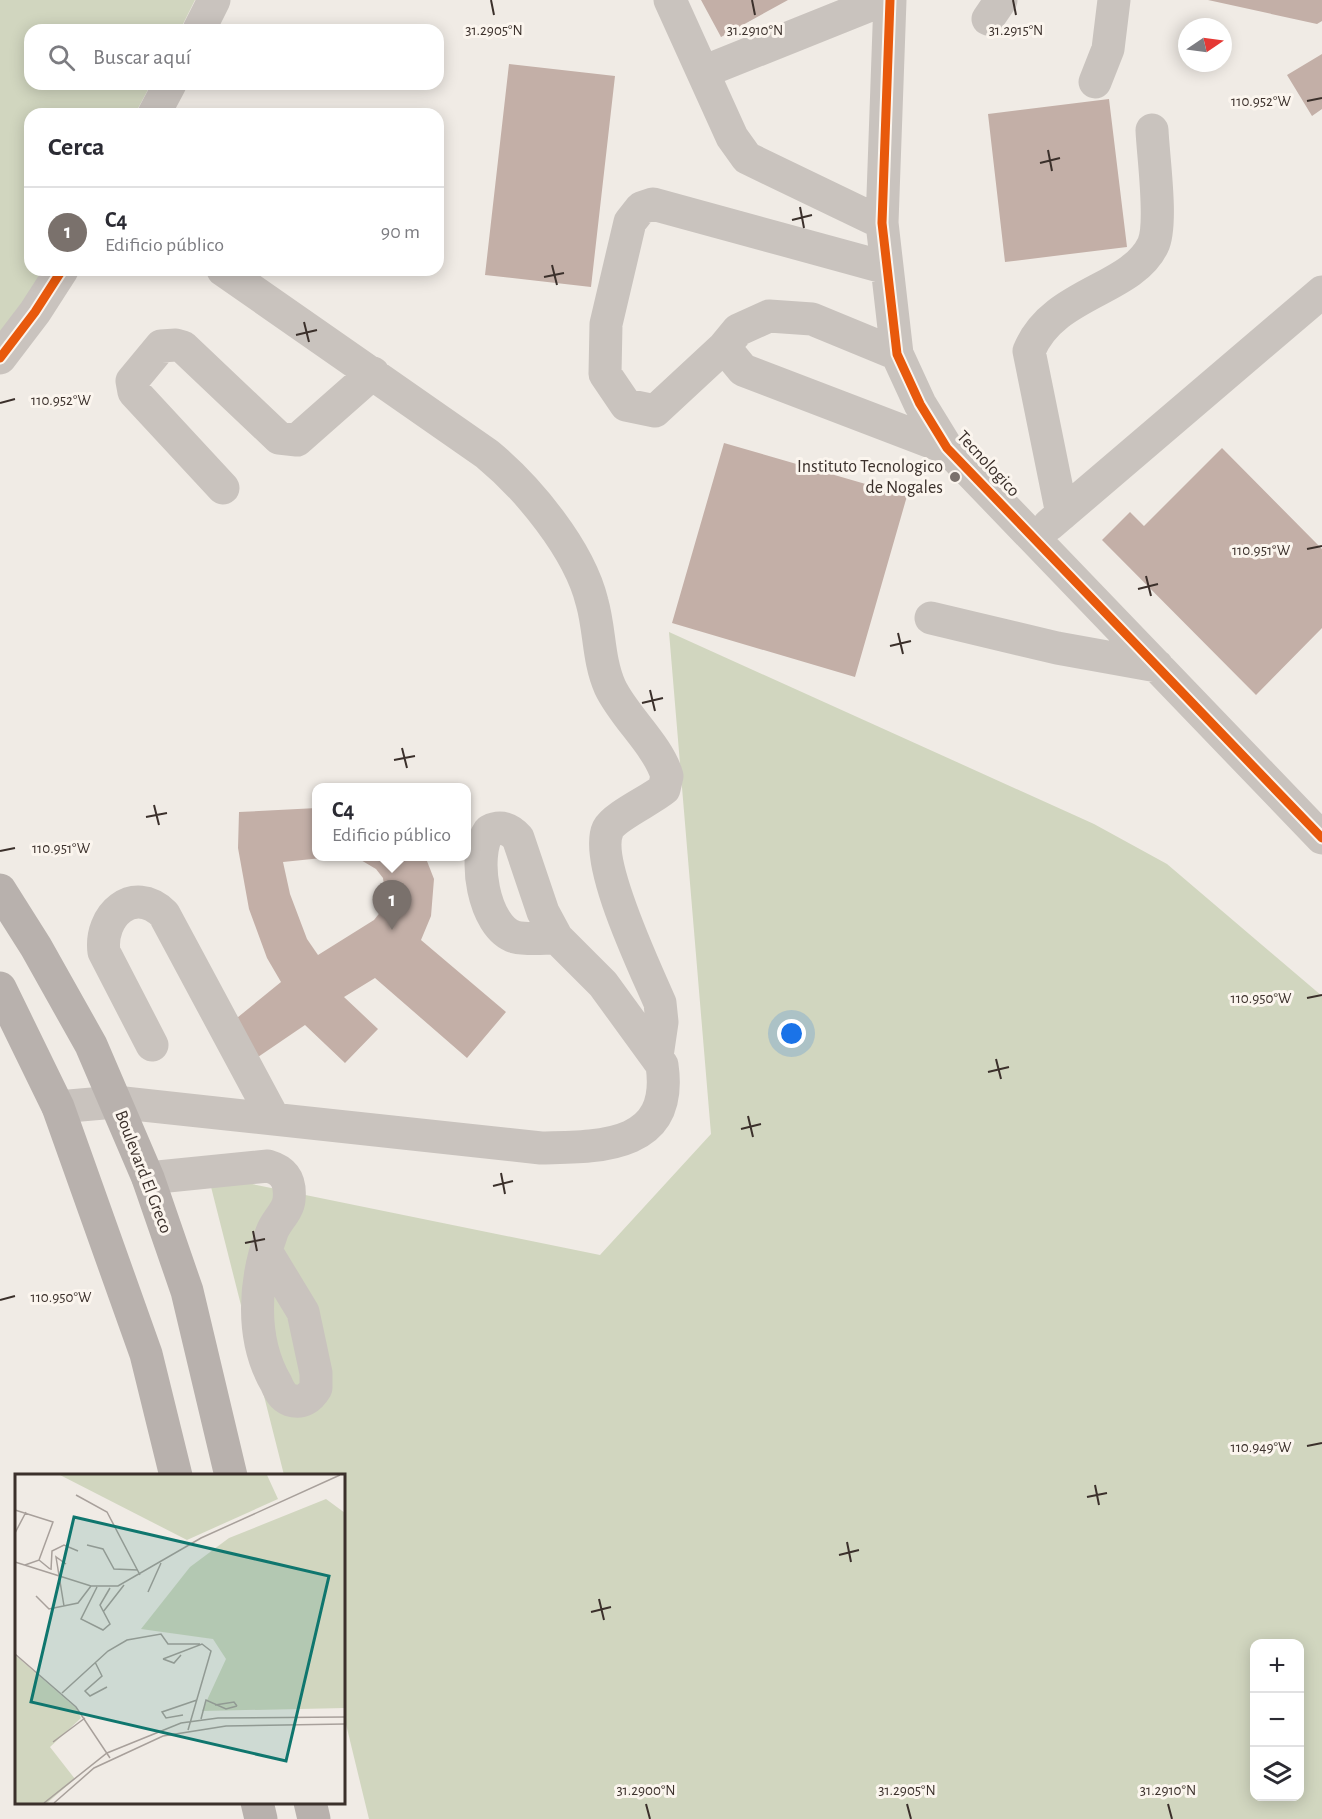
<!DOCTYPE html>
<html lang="es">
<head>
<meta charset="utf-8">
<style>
  body { margin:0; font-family:"Alegreya Sans",sans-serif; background:#f7f7f7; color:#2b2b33 }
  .controls { position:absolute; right:18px; bottom:18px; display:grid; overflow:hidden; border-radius:12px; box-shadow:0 3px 15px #0003 }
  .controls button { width:54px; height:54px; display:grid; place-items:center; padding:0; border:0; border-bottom:2px solid #e1e1e2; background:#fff; color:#2b2b33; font:30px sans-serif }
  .compass { position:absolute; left:1178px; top:18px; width:54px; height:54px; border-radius:50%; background:#fff; box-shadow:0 3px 15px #0003; rotate:77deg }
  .you { position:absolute; left:792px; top:1034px; width:21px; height:21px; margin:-15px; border:4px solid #fff; border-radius:50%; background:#1a73e8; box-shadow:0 0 0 9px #1a73e833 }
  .badge { display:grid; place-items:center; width:39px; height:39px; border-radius:50%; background:#7a716c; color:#fff; font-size:20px; font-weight:700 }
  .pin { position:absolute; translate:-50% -50px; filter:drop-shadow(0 2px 3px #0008) }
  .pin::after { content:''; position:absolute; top:32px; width:21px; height:18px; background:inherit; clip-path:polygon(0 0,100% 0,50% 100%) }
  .popup { position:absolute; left:312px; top:783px; width:159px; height:78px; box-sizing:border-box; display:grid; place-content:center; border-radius:12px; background:#fff; filter:drop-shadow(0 2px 4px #0005); font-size:20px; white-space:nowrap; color:#7c7c81 }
  .popup b { font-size:22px; color:#2b2b33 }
  .popup::after { content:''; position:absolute; left:50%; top:100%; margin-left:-12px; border:12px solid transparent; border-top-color:#fff }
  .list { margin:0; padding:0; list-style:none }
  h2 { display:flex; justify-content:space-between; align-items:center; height:78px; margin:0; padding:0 24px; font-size:26px }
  h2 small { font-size:20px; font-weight:400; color:#7c7c81 }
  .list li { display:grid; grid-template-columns:39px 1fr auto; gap:18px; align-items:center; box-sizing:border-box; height:90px; padding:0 24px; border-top:2px solid #e1e1e2 }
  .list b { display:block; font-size:22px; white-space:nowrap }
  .list p { margin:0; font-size:20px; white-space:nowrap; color:#7c7c81 }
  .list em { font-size:20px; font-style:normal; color:#7c7c81 }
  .icon { flex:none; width:33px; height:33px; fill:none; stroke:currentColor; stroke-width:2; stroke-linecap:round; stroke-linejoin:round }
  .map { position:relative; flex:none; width:1322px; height:1819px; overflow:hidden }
  .search { position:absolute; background:#fff; box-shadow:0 3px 15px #0003; left:24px; top:24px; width:420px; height:66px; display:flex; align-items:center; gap:15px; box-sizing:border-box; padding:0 21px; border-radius:18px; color:#7c7c81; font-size:22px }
  .panel { position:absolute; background:#fff; box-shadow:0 3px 15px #0003; left:24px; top:108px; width:420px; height:168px; border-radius:18px }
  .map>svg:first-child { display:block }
</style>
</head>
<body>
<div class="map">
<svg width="1322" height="1819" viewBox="0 0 1322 1819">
  <rect width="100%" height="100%" fill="#f0ebe5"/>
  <path fill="#d1d6bf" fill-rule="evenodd" d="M0 0H195L180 30H30V84H151L135 114H30V270H52L0 337Z
    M669 632 1094 824 1167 864 1322 996V1819H369L344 1716V1476L284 1475 208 1175 600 1255 711 1134ZM1254 1644H1300V1796H1254Z"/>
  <path fill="#c3afa7" d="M701 0H788L721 37Z
    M1208 0H1322V21L1317 24Z
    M1322 54V109L1312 116 1287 75Z
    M509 64 615 76 591 287 485 275Z
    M1109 99 1127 247 1005 262 988 114Z
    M724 443 907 496 855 677 672 623Z
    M1222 448 1322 549V628L1256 695 1102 540 1130 512 1144 526Z
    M317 808V856L322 858 283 862 290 894 307 939 318 955 374 920 382 910 386 901 383 878 376 869 354 856H425L434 879 431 916 421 940 506 1012 467 1058 375 978 344 997 378 1029 345 1063 305 1025 258 1057 232 1022 281 982 267 958 249 909 238 848 239 812Z"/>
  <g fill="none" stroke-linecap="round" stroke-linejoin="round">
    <path stroke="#c9c3be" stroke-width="33" d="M670 0 732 137 747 158 882 223
      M890 0 882 223 897 354 920 404 947 448 1322 838
      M988 19 1001 0
      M199 30 214 0
      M703 72 883 0
      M1095 82 1108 49 1114 0
      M154 114 170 84
      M887 268 653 204 641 208 630 222 606 324 605 374 626 405 655 411 724 347 738 330 769 316 812 319 897 354
      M223 270 487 454C528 488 579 549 592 602 600 630 598 660 610 687 624 717 658 745 667 776L664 789C651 800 615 816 608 829 593 861 646 970 660 1003L662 1022 657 1056
      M724 347 743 370 947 448
      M0 358 35 312 62 270
      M223 488 134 392 132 381 161 346 176 345 183 347 279 438 297 440 373 373
      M1062 514 1029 351C1053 292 1131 291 1153 245 1163 224 1153 156 1152 130
      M1049 525 1322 292
      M931 618 1057 648 1157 666
      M152 1045 104 952C99 916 133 884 164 914L274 1119
      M58 1107 115 1102 541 1148C601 1147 674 1148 662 1065L603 984 557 938 543 912 518 838C510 829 501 825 489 831 472 855 483 927 515 937 527 940 544 938 557 938
      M148 1178 268 1166C285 1171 291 1181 289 1200 288 1211 276 1221 272 1232 254 1280 250 1338 276 1383 279 1390 282 1397 290 1400 302 1404 310 1398 316 1388V1373L303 1312 266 1251"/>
    <path stroke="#b8b1ad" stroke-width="33" d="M0 890 36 947 91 1045 148 1178 187 1291 231 1476
      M0 988 58 1107 146 1354 176 1476
      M257 1802 261 1819
      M310 1802 314 1819"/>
    <g stroke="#fbf5ee" stroke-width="13">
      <path id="cycleway" d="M890 0 882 223 897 354 920 404 947 448 1322 838
        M0 358 35 312 62 270"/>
    </g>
    <use href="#cycleway" stroke="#e8590c" stroke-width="9"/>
  </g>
  <path fill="none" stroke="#3b302b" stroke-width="2" d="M491 0 494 15M752 0 755 15M1013 0 1016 15M1307 101 1322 98M1048 150 1052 171M1040 163 1060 158M800 207 804 228M792 220 812 215M552 265 557 285M544 277 564 273M304 322 309 342M296 335 317 330M0 403 15 399M1307 549 1322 546M1146 576 1151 596M1138 589 1158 584M898 633 903 654M890 646 911 641M650 690 655 711M642 703 663 698M402 748 407 768M394 760 415 756M154 805 159 825M146 817 167 813M0 851 15 848M1307 998 1322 995M996 1059 1001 1079M988 1072 1009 1067M748 1116 753 1137M741 1129 761 1124M501 1173 505 1194M493 1186 513 1181M253 1231 257 1251M245 1243 265 1239M0 1300 15 1296M1307 1446 1322 1443M1095 1485 1099 1505M1087 1497 1107 1493M847 1542 851 1562M839 1555 859 1550M599 1599 604 1620M591 1612 611 1607M646 1804 650 1819M907 1804 911 1819M1168 1804 1172 1819"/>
  <circle fill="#7a716c" stroke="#fbf5ee" stroke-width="2" cx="955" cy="477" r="6"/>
  <g text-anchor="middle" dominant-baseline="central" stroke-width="6" stroke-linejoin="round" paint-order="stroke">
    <g font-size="18" fill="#3b302b" stroke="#fbf5ee">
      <text transform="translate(988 464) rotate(47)">Tecnologico</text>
      <text transform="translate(143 1172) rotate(69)">Boulevard El Greco</text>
    </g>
    <g font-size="18" fill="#3b302b" stroke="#fbf5ee" text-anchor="end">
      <text x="943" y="467">Instituto Tecnologico<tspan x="943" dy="21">de Nogales</tspan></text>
    </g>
  </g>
  <g transform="translate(15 1474)">
    <rect width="330" height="330" fill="#f0ebe5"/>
    <path d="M45 1H252L263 25 172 66ZM311 25 330 39V234L187 237 211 185 198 165 126 155 175 93 214 64ZM0 181 61 234 66 244 35 273 60 305 32 329H0Z" fill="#d1d6bf"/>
    <path fill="none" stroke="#a8a09b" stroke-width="1.5" d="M61 21 92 38 125 101M0 36 38 48 24 86M0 59 11 38M72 71 88 75 99 95 123 96M0 88 76 112H103L186 64 325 1M10 91 24 86 35 95M36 96 37 77 49 71 63 77M82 113 66 145 88 156 95 150 85 131 95 114M133 118 146 89M21 122 34 135 63 129 76 112M49 132 41 83 51 90M88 138 109 111M0 180 61 233 95 284M148 185 187 170 196 177 173 256M148 185 159 189 166 181M80 188 87 202 70 217 75 222 92 213M47 219 93 177 112 166 146 160 153 170H185M200 231 219 228 222 232M168 241 151 244 147 238 182 226M186 245 191 226 211 235 222 232M38 268 70 244M29 329 92 279 166 249 203 244 330 243M39 329 79 294 148 262 211 252 330 250"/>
    <path fill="#0f766e" fill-opacity="0.15" stroke="#0f766e" stroke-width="3" d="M59 43 314 102 271 287 16 228Z"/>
    <rect width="330" height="330" fill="none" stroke="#3b302b" stroke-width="3"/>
  </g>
  <g font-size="15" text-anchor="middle" fill="#3b302b" stroke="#fbf5ee" stroke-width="6" stroke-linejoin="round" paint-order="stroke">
    <text x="494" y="35">31.2905°N</text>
    <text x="755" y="35">31.2910°N</text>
    <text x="1016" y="35">31.2915°N</text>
    <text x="1261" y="106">110.952°W</text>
    <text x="61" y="405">110.952°W</text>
    <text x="1261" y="555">110.951°W</text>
    <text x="61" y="853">110.951°W</text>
    <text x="1261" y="1003">110.950°W</text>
    <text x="61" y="1302">110.950°W</text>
    <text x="1261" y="1452">110.949°W</text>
    <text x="646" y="1795">31.2900°N</text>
    <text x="907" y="1795">31.2905°N</text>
    <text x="1168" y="1795">31.2910°N</text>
  </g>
</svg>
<div class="controls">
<button>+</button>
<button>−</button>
<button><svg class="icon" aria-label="layers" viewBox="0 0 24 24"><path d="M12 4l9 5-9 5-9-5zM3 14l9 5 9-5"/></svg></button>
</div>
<svg class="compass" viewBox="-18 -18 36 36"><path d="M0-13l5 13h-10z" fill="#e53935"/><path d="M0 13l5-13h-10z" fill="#7c7c81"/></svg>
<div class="you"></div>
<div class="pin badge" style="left:392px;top:930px">1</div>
<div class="popup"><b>C4</b>Edificio público</div>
<div class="search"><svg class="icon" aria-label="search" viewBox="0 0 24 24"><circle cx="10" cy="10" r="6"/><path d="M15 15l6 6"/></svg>Buscar aquí</div>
<section class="panel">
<h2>Cerca<small></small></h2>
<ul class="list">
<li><span class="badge">1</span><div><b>C4</b><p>Edificio público</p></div><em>90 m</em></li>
</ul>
</section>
</div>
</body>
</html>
